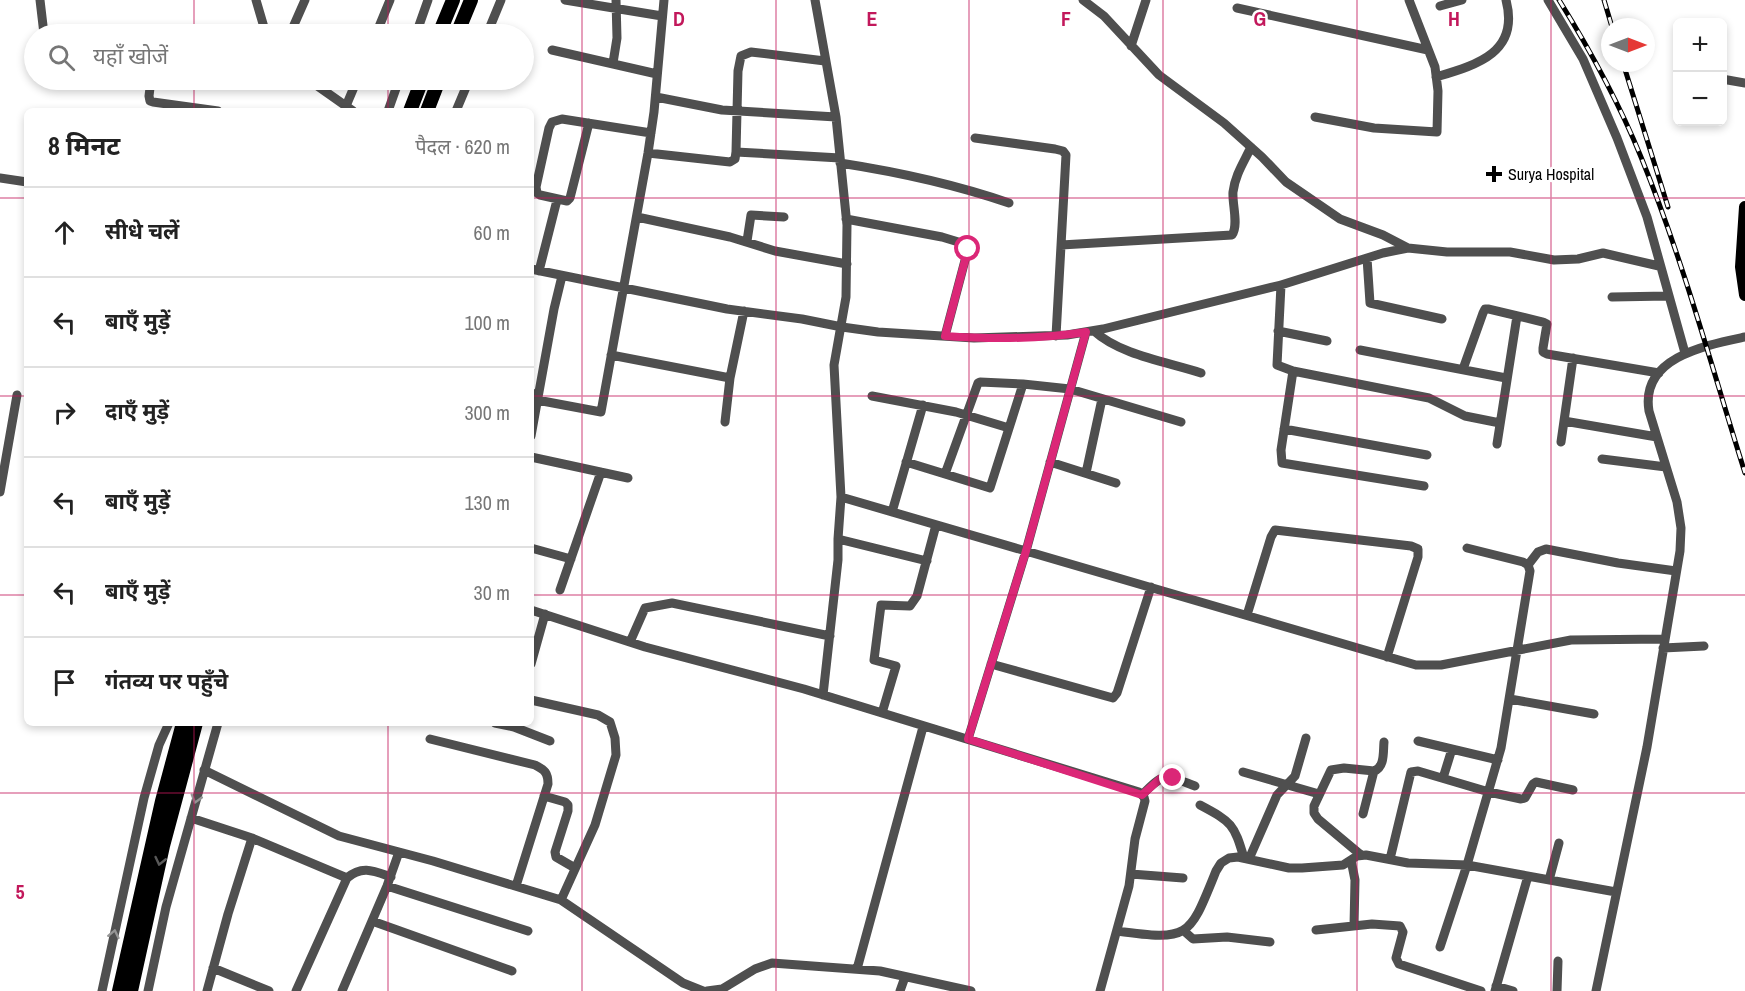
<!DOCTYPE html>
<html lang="hi">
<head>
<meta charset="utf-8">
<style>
  body { margin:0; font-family:"Archivo Narrow","Noto Sans Devanagari",sans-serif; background:#f2f2f2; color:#222 }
  .controls { position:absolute; right:18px; top:18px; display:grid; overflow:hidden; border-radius:9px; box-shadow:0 3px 9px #0003 }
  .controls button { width:54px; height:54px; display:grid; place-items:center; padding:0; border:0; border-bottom:2px solid #e0e0e0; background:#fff; color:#222; font:30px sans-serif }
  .compass { position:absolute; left:1601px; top:18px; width:54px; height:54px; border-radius:50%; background:#fff; box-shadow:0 3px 9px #0003; rotate:90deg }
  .stop { position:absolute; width:18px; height:18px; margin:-14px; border:4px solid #db2777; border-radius:50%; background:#fff }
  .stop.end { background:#db2777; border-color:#fff; box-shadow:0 2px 6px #0008 }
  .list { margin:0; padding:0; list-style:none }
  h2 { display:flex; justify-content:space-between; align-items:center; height:78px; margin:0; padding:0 24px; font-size:26px }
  h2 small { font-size:20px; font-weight:400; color:#767676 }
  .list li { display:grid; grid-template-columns:39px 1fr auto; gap:18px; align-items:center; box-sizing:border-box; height:90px; padding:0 24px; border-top:2px solid #e0e0e0 }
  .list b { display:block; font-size:22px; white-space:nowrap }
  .list em { font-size:20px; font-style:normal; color:#767676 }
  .icon { flex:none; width:33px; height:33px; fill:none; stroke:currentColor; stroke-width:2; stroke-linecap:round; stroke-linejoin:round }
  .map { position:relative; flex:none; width:1745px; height:991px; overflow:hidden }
  .search { position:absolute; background:#fff; box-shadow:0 3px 9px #0003; left:24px; top:24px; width:510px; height:66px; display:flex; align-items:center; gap:15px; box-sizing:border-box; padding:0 21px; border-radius:33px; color:#767676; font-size:22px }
  .panel { position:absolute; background:#fff; box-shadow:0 3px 9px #0003; left:24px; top:108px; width:510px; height:618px; border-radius:9px }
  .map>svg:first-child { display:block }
</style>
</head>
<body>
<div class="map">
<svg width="1745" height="991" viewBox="0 0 1745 991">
  <rect width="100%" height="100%" fill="#fff"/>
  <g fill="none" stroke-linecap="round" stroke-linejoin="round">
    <path stroke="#4f4f4f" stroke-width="9" d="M40 0 44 34
      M256 0 266 34
      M565 0 662 16
      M815 0 836 117 847 225 846 297 834 365 841 497 1416 665H1441L1571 640 1665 639
      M1083 0 1104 16 1159 75 1224 123 1262 157 1286 182 1340 219 1383 235 1408 248
      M1548 0 1583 59 1617 138 1647 217 1685 353
      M1440 6 1462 0
      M1237 8 1428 50
      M290 34 305 0
      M376 34 390 0
      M416 34 428 0
      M487 34 501 0
      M1131 46 1146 0
      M552 50 657 74
      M613 63 617 38 616 0
      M1436 77C1476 65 1520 53 1506 0
      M1722 79 1745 83
      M151 80 149 96 150 101 153 102 218 111
      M309 80 353 111
      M656 97 722 110 836 117
      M346 106 357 80
      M388 111 399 80
      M456 111 469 80
      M1315 117 1374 128 1437 132 1438 91 1435 67 1409 0
      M589 123 570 198 567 201 540 195 537 193 536 187 549 128 552 122 562 119 651 133
      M975 138 1055 149 1063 151 1066 155 1056 336
      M736 152 840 158
      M648 153 730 162 735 159 736 152 738 71 741 56 751 52 825 61
      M840 163C898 172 954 184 1009 203
      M0 178 27 182
      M637 217 730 237 775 251 847 264
      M846 219 942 237 965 244 968 249 945 336
      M747 241 751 215 784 217
      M1061 245 1232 235C1239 225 1232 204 1233 192 1235 175 1244 162 1251 147
      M1367 258 1370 303 1442 319
      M531 269 727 309 802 319 842 327 878 332 974 338 1067 335 1103 329 1281 285 1383 253 1408 248 1447 252H1510L1554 260 1578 259 1603 253 1659 266
      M539 271 557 200
      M1281 285 1277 365 1293 371 1429 398 1465 416 1500 423
      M1612 297 1668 296
      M1094 331C1120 355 1168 362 1201 373
      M1278 331 1327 341
      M1360 350 1506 378
      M611 355 730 378
      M1463 369 1483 313 1485 309H1489L1543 322 1547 324 1543 348V352L1547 354 1659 373
      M1293 371 1281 450 1282 463 1424 486
      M1023 384 980 382 978 383 945 474 990 488 1023 384 1070 389 1181 422
      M531 392 537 400 601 412 648 153 654 112 664 0
      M872 396 956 412 1009 428
      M1564 421 1657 437
      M725 422 730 378 744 311
      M1284 429 1427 455
      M531 436 554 309 562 276
      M1561 442 1573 358
      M1497 444 1517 316
      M531 457 628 478
      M1602 459 1666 467
      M906 462 945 474
      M1050 462 1116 483
      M1086 473 1102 399
      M0 492 17 395
      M892 512 923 405
      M838 539 841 497
      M531 548 571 559
      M1528 565 1538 552 1546 549 1618 563 1676 571
      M560 590 601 472
      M531 610 645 647 804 689 1139 792 1144 797 1145 801 1135 839 1129 886 1100 991
      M1247 615 1271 537 1275 530 1411 546 1418 549V557L1387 657
      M630 642 645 608 672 603 830 636
      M1663 648 1704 646
      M531 664 545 614
      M991 664 1113 698 1117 693 1151 587
      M823 695 838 560V539L927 561
      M1510 699 1594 714
      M531 700 598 715 610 722 615 738 616 755 595 825 561 900
      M882 713 896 666 874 660 881 605 910 606 917 596 936 525
      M495 723 514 727 550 741
      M430 739 535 765C545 770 548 773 548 784L516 886
      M968 739 1026 551 1086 332
      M1418 741 1498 760
      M204 770 339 836 433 861 561 900 683 983 703 991
      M1243 772 1319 794
      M1443 778 1452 749
      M1142 795C1165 771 1166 775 1195 786
      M544 796 565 802 568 805V811L555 852 556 857 575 868
      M1200 805C1232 822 1234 824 1244 858
      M1363 814 1374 771
      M191 818 252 838 347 878 296 991
      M1361 855 1318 819 1314 813V806L1331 770 1344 768 1374 771C1385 767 1383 752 1384 742
      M1249 859 1277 795 1295 776 1306 738
      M1390 859 1411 772 1418 771 1489 792 1521 799 1525 798 1533 784 1536 782 1573 790
      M1351 860 1355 880 1354 926
      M1131 874 1183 878
      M347 878C362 865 374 871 391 877
      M1549 880 1559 843
      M387 886 528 931
      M372 921 512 971
      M1316 930 1372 924 1400 926 1403 932 1396 958 1399 964 1481 991
      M1117 931C1190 941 1189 938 1216 871L1221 863 1229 858 1238 857 1289 868H1302L1343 865 1357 856 1366 855 1408 863 1467 865 1616 892
      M1184 931 1193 939 1227 937 1270 942
      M1440 947 1467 865 1501 748 1530 571 1528 565 1523 562 1467 548
      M213 968 269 991
      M857 969 923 727
      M1496 986 1513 991
      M102 991 144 798 159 745 169 723
      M148 991 166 907 218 723
      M207 991 228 914 252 838
      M342 991 387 886 399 852
      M707 991 722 989 755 969 772 963 880 971 971 991
      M900 991 905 977
      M1495 991 1528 876
      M1557 991 1558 961
      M1596 991 1647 747 1680 551 1681 528 1677 502 1649 411C1640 357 1707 345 1745 337"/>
    <path stroke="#000" stroke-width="12" d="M1745 207 1741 267 1745 295"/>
    <path stroke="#000" stroke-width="14" d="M439 34 453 0
      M457 34 471 0
      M410 111 422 80
      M427 111 439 80
      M119 991 162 801 183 723
      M131 991 163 846 196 723"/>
    <g stroke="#000" stroke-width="5">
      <path id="rail" d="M1559 0C1590 50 1619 103 1641 157 1683 260 1712 368 1745 473
        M1604 0 1612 27
        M1623 63 1668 207"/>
    </g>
    <use href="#rail" stroke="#fff" stroke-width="3" stroke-dasharray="9" stroke-linecap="butt"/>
  </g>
  <defs><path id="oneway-chevron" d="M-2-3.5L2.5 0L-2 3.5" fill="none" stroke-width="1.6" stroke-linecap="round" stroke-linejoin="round" transform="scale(1.5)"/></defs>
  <g stroke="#959595">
    <use href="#oneway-chevron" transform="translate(196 799) rotate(106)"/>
    <use href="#oneway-chevron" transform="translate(114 934) rotate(-78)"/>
  </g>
  <use stroke="#595959" href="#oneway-chevron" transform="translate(160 861) rotate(103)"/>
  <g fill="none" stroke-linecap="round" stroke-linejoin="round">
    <path stroke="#db2777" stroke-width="8" d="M968 249 945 336C989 339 1042 339 1086 332L1026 551 968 739 1142 795 1161 778H1173"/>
  </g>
  <path fill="none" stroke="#c2185b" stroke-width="1.5" stroke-opacity="0.55" d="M194 0V34M388 0V34M582 0V991M776 0V991M969 0V991M1163 0V991M1357 0V991M1551 0V991M194 80V111M388 80V111M0 198H27M531 198H1745M0 396H27M531 396H1745M0 595H27M531 595H1745M194 723V991M388 723V991M0 793H1745"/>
  <path fill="#000" stroke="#fff" stroke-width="2" d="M1491 165h6v6h6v6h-6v6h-6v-6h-6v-6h6z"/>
  <g text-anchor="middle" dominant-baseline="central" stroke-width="5" stroke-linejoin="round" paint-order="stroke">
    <g font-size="16" fill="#000" stroke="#fff" text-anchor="start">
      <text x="1508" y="174">Surya Hospital</text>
    </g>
  </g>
  <g font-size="20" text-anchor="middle" font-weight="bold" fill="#c2185b" stroke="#fff" stroke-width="5" stroke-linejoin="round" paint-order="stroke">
    <text x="679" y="26">D</text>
    <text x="872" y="26">E</text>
    <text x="1066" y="26">F</text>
    <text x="1260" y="26">G</text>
    <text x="1454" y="26">H</text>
    <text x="20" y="899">5</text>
  </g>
</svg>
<div class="controls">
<button>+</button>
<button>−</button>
</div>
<svg class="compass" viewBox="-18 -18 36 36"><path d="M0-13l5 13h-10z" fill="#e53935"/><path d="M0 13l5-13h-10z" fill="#767676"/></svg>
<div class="stop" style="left:968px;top:249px"></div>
<div class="stop end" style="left:1173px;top:778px"></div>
<div class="search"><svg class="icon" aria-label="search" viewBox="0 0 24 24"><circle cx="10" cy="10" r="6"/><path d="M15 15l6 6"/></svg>यहाँ खोजें</div>
<section class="panel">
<h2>8 मिनट<small>पैदल · 620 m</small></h2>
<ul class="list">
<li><svg class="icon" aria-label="ahead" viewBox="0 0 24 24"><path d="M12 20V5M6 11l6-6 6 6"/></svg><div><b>सीधे चलें</b></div><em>60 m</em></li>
<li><svg class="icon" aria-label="left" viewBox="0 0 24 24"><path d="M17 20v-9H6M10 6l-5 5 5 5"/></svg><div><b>बाएँ मुड़ें</b></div><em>100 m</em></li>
<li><svg class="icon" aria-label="right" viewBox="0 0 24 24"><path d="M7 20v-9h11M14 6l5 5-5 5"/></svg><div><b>दाएँ मुड़ें</b></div><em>300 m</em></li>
<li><svg class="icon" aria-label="left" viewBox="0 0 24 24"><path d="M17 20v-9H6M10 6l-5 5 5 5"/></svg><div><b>बाएँ मुड़ें</b></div><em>130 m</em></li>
<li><svg class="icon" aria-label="left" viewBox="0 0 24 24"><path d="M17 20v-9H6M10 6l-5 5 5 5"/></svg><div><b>बाएँ मुड़ें</b></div><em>30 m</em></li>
<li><svg class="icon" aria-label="arrive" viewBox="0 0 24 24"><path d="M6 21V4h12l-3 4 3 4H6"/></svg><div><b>गंतव्य पर पहुँचे</b></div></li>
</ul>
</section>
</div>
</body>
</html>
